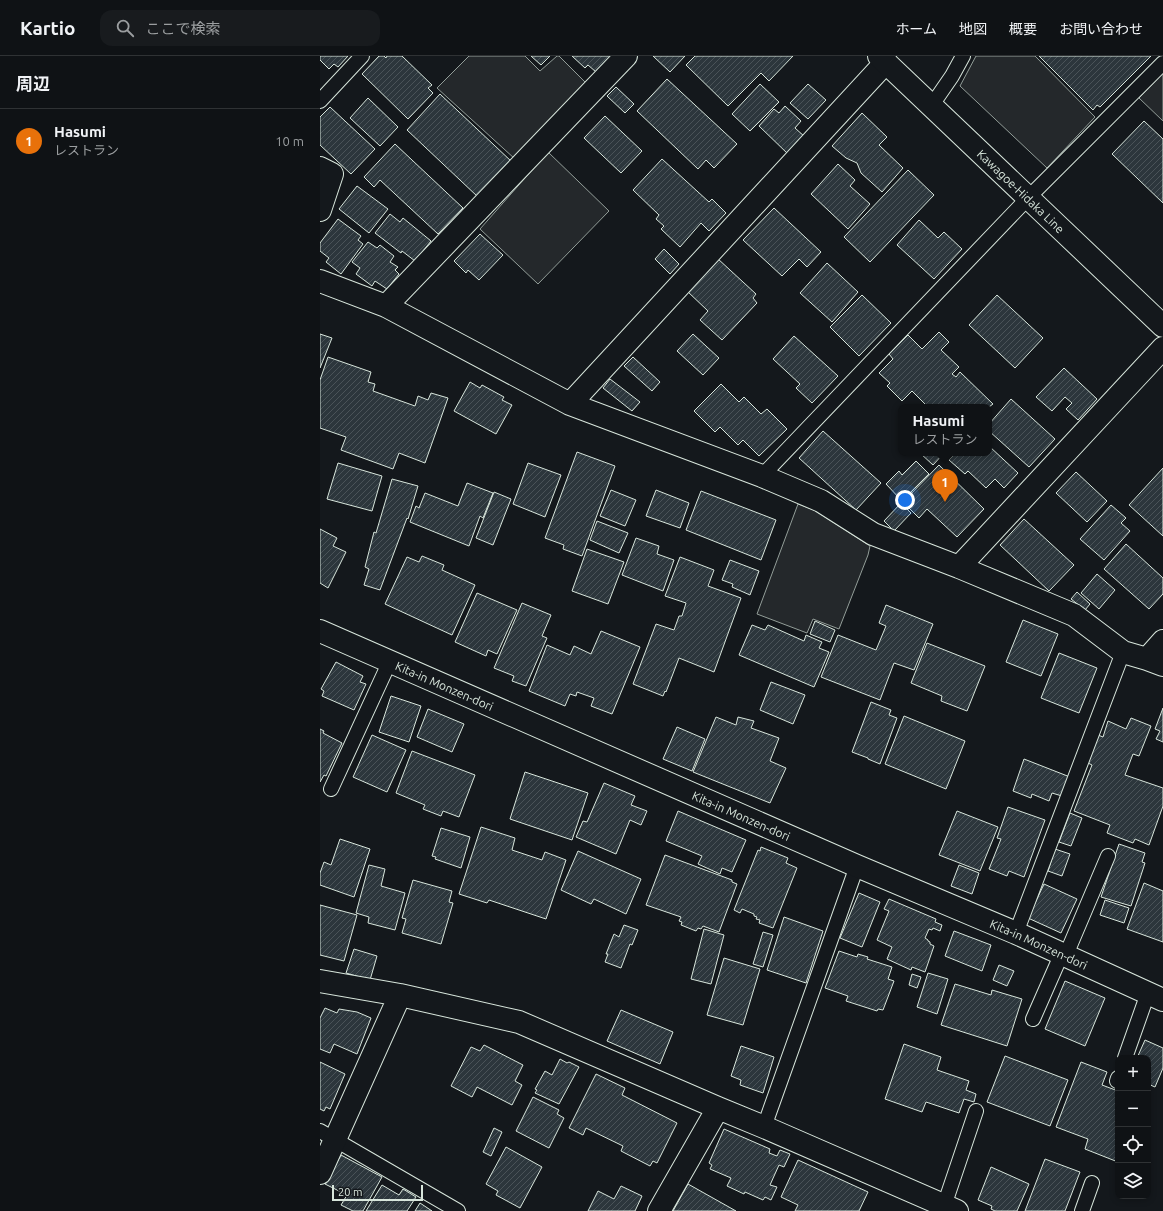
<!DOCTYPE html>
<html lang="ja">
<head>
<meta charset="utf-8">
<style>
  body { margin:0; font-family:Ubuntu,"Noto Sans JP",sans-serif; background:#181b1e; color:#f1f3f6 }
  .controls { position:absolute; right:12px; bottom:12px; display:grid; overflow:hidden; border-radius:8px; box-shadow:0 2px 6px #0003 }
  .controls button { width:36px; height:36px; display:grid; place-items:center; padding:0; border:0; border-bottom:1px solid #2f3234; background:#0f1215; color:#f1f3f6; font:20px sans-serif }
  .scale { position:absolute; left:12px; bottom:10px; width:91px; box-sizing:border-box; padding-left:4px; border:2px solid #d8e6dc; border-top:0; font-size:11px; line-height:14px; white-space:nowrap; color:#d8e6dc; -webkit-text-stroke:3px #14181c; paint-order:stroke }
  .you { position:absolute; left:585px; top:444px; width:14px; height:14px; margin:-10px; border:3px solid #fff; border-radius:50%; background:#1a73e8; box-shadow:0 0 0 6px #1a73e833 }
  .badge { display:grid; place-items:center; width:26px; height:26px; border-radius:50%; background:#ffb74d; color:#fff; font-size:13px; font-weight:700 }
  .pin { position:absolute; translate:-50% -33px; filter:drop-shadow(0 1px 2px #0008) }
  .pin::after { content:''; position:absolute; top:21px; width:14px; height:12px; background:inherit; clip-path:polygon(0 0,100% 0,50% 100%) }
  .popup { position:absolute; left:578px; top:348px; width:94px; height:52px; box-sizing:border-box; display:grid; place-content:center; border-radius:8px; background:#0f1215; filter:drop-shadow(0 1px 3px #0005); font-size:13px; white-space:nowrap; color:#9b9ea0 }
  .popup b { font-size:15px; color:#f1f3f6 }
  .popup::after { content:''; position:absolute; left:50%; top:100%; margin-left:-8px; border:8px solid transparent; border-top-color:#0f1215 }
  .list { margin:0; padding:0; list-style:none }
  h2 { display:flex; justify-content:space-between; align-items:center; height:52px; margin:0; padding:0 16px; font-size:17px }
  h2 small { font-size:13px; font-weight:400; color:#9b9ea0 }
  .list li { display:grid; grid-template-columns:26px 1fr auto; gap:12px; align-items:center; box-sizing:border-box; height:64px; padding:0 16px; border-top:1px solid #2f3234 }
  .list b { display:block; font-size:15px; white-space:nowrap }
  .list p { margin:0; font-size:13px; white-space:nowrap; color:#9b9ea0 }
  .list em { font-size:13px; font-style:normal; color:#9b9ea0 }
  .icon { flex:none; width:22px; height:22px; fill:none; stroke:currentColor; stroke-width:2; stroke-linecap:round; stroke-linejoin:round }
  .map { position:relative; flex:none; width:843px; height:1155px; overflow:hidden }
  header { display:flex; align-items:center; gap:24px; box-sizing:border-box; height:56px; padding:0 20px; background:#0f1215; border-bottom:1px solid #2f3234 }
  header strong { font-size:19px }
  nav { display:flex; gap:22px; margin-inline-start:auto; font-size:14px }
  .search { width:280px; height:36px; background:#181b1e; display:flex; align-items:center; gap:10px; box-sizing:border-box; padding:0 14px; border-radius:12px; color:#9b9ea0; font-size:15px }
  main { display:flex }
  aside { flex:1; background:#0f1215 }
  .map>svg:first-child { display:block }
</style>
</head>
<body>
<header>
<strong>Kartio</strong>
<div class="search"><svg class="icon" aria-label="search" viewBox="0 0 24 24"><circle cx="10" cy="10" r="6"/><path d="M15 15l6 6"/></svg>ここで検索</div>
<nav><a>ホーム</a><a>地図</a><a>概要</a><a>お問い合わせ</a></nav>
</header>
<main>
<aside>
<h2>周辺<small></small></h2>
<ul class="list">
<li><span class="badge" style="background:#e8710a">1</span><div><b>Hasumi</b><p>レストラン</p></div><em>10 m</em></li>
</ul>
</aside>
<div class="map">
<svg width="843" height="1155" viewBox="0 0 843 1155">
  <defs>
    <pattern id="building-hatch" width="6" height="6" patternUnits="userSpaceOnUse"><rect width="6" height="6" fill="#2c363c"/><path d="M-1 1l2-2M0 6l6-6M5 7l2-2" fill="none" stroke="#4a5358"/></pattern>
  </defs>
  <rect width="100%" height="100%" fill="#14181c"/>
  <path fill="#24282b" stroke="#939e99" d="M149 0H205L220 15 237 0H239L267 28 195 103 117 32Z
    M656 0H715L775 61 727 112 640 30Z
    M843 17V65L819 42Z
    M228 96 289 155 218 228 160 173Z
    M478 448 494 454 550 490 548 499 519 573 493 563 487 577 437 558Z"/>
  <path fill="url(#building-hatch)" stroke="#d8e6dc" d="M0 0H28L18 11 14 8 9 13 0 4Z
    M59 0H64L66 2 67 0H82L112 29 108 32 113 37 88 63 42 18Z
    M211 0H230L221 9Z
    M252 0H292L276 16 268 9 265 12Z
    M333 0H365L350 16Z
    M375 0H473L449 25 441 17 408 50 366 9Z
    M719 0H831L780 51 777 49 773 54Z
    M347 23 417 88 394 112 386 104 378 113 317 55Z
    M440 28 459 46 430 75 412 58Z
    M488 28 506 44 488 63 470 47Z
    M296 31 314 48 305 57 287 40Z
    M120 38 192 106 158 141 87 74Z
    M48 42 78 71 60 90 30 62Z
    M465 50 481 65 475 72 485 81 469 99 439 70 454 53 459 57Z
    M10 51 55 93 31 118 0 89V61Z
    M542 57 567 81 559 89 583 112 562 136 541 117 537 107 526 102 512 90Z
    M285 60 322 95 301 117 264 82Z
    M824 65 843 83V147L792 98Z
    M75 88 143 152 118 178 60 124 54 131 44 121Z
    M342 103 389 146 392 143 406 157 389 175 381 167 360 191 341 173 344 170 336 163 339 159 313 134Z
    M518 108 535 124 530 130 550 148 528 173 491 138Z
    M588 114 614 139 550 206 524 181Z
    M37 130 68 153 49 177 19 153Z
    M454 152 501 196 487 211 479 203 462 220 423 184Z
    M70 158 80 166 83 162 111 185 95 205 82 195 81 197 55 177Z
    M18 163 41 180 38 184 43 188 21 218 6 206 9 202 0 195V187Z
    M599 164 618 182 624 176 642 193 614 223 577 189Z
    M160 178 183 199 159 224 148 214 146 217 134 205Z
    M48 186 57 192 60 189 74 200 70 206 78 211 75 214 79 218 67 233 55 225 52 230 36 218 40 212 32 206Z
    M344 193 359 208 350 218 335 203Z
    M397 202 436 238 433 242 437 247 402 284 380 264 388 255 367 235Z
    M507 207 538 236 512 266 480 237Z
    M542 239 571 267 539 300 510 271Z
    M677 239 723 282 695 312 649 269Z
    M619 276 629 286 621 294 639 311 632 318 636 321 640 316 673 348 669 351H604L606 349 592 335 582 345 567 330 570 327 559 317 573 303 569 298 588 279 602 293Z
    M0 278 12 282 0 312Z
    M373 278 399 302 383 319 357 295Z
    M474 280 518 320 492 347 476 332 480 328 453 303Z
    M8 301 51 316 48 326 55 328 53 335 95 350 98 340 108 344 111 337 128 342 105 407 79 397 73 413 21 394 26 381 0 372V324Z
    M313 301 340 326 332 335 304 310Z
    M744 312 777 343 758 364 746 353 752 347 745 341 732 355 716 341Z
    M290 323 320 346 312 355 283 332Z
    M150 326 160 332 162 329 184 341 182 344 192 349 176 378 134 355Z
    M401 328 419 346 424 341 441 358 447 353 467 373 439 400 423 384 418 389 400 371 395 376 374 355Z
    M691 343 735 383 709 411 669 375V368Z
    M503 375 561 427 536 454 479 402Z
    M669 390 698 417 684 432 675 423 666 432 648 415 645 418 629 404 636 397H669Z
    M257 396 295 410 262 500 243 493 244 489 225 482Z
    M600 397H624L613 409Z
    M596 405 609 418 582 445 566 428 579 415 582 419Z
    M18 407 62 420 52 455 7 443Z
    M208 407 241 419 225 461 193 448Z
    M619 409 664 453 637 481 607 453 599 462 583 446Z
    M843 412V480L809 449Z
    M756 416 787 445 767 466 736 437Z
    M72 423 98 430 88 463 87 462 60 534 44 529 49 513 45 511 54 476 56 477Z
    M147 427 173 437 163 462 160 460 149 490 90 466 96 450 99 452 105 437 138 450Z
    M291 434 316 444 305 470 280 460Z
    M336 434 369 447 360 472 326 460Z
    M381 435 456 464 441 504 366 474Z
    M174 436 191 443 173 489 156 482Z
    M581 447 591 457 574 475 564 465Z
    M791 449 806 462 801 467 810 475 784 504 760 483Z
    M704 463 754 509 729 535 680 489Z
    M277 465 308 477 299 497 270 484Z
    M0 473 17 482 13 490 26 496 8 532 0 527Z
    M316 482 339 490 337 498 354 504 343 535 302 519Z
    M806 488 843 522V538L829 553 784 513Z
    M267 493 304 506 288 548 252 535Z
    M102 500 124 509 122 514 155 529 132 579 65 548 87 501 99 506Z
    M360 501 394 514 388 530 421 542 394 616 359 602 346 636 345 635 343 640 313 628 336 568 354 574 359 560H362L366 547 345 540Z
    M410 504 439 515 430 539 412 531 413 528 402 524Z
    M777 518 795 534 779 553 761 537Z
    M757 536 770 548 765 554 751 543Z
    M157 537 197 554 177 598 168 594 166 600 135 586Z
    M202 547 231 559 222 580 227 582 206 630 192 625 194 620 174 612Z
    M566 549 613 568 594 614 574 607 560 644 501 621 518 579 556 594 566 570 559 567Z
    M703 564 738 578 721 620 686 606Z
    M495 565 515 574 510 586 490 578Z
    M432 569 445 574 448 569 484 585 486 579 502 586 499 592 509 596 494 631 419 599Z
    M281 575 320 591 292 658 271 650 274 642 257 636 256 640 250 638 245 650 209 635 227 589 250 599 254 590 271 598Z
    M607 587 665 610 647 655 621 645 622 640 591 627Z
    M739 597 777 612 759 657 721 642Z
    M16 606 43 620 40 626 46 628 34 654 2 640 4 635 1 633Z
    M451 626 485 639 473 668 440 654Z
    M71 640 101 650 89 686 59 676Z
    M551 646 571 654 569 659 577 662 560 708 548 703V702L532 696Z
    M843 652V686L836 683 840 675 835 673Z
    M108 653 144 668 132 696 97 681Z
    M584 660 645 685 626 733 565 708Z
    M396 661 416 669 418 661 434 665 431 672 459 682 450 705 466 712 450 747 373 716Z
    M811 662 831 670 819 700 813 698 805 719 843 732V750L829 789 815 783 813 787 787 777 790 769 754 755 772 709 768 707 778 679 783 681 788 665 806 673Z
    M357 671 385 683 372 715 343 703Z
    M0 673 4 675 3 677 22 687 6 720 4 719 0 726Z
    M52 679 86 694 67 736 33 721Z
    M92 695 155 719 139 761 123 755 121 760 103 753 105 749 76 737Z
    M704 703 750 721 742 740 732 737 729 745 712 738 711 742 693 735Z
    M205 716 268 737 252 784 190 763Z
    M284 727 315 740 311 749 327 755 321 769 310 764 296 798 256 781 263 765 267 766Z
    M688 751 725 764 704 821 689 815 687 820 669 813 681 783 677 782Z
    M358 755 426 784 412 816 402 812 400 818 378 808 382 800 346 785Z
    M637 755 678 771 660 815 619 799Z
    M750 757 762 762 751 790 739 786Z
    M161 771 195 782 192 794 222 804 225 796 246 804 226 863 169 844 167 847 139 838Z
    M121 772 150 781 141 812 115 803 116 801 112 800Z
    M20 783 50 793 34 841 0 829V817L4 806 11 809Z
    M799 788 825 797 822 806 825 807 811 850 781 841Z
    M441 791 468 802 466 807 477 812 453 872 439 867 440 864 436 863 437 861 434 860V858L422 853 420 857 414 854 438 794 440 795Z
    M735 793 750 798 742 820 728 815Z
    M258 795 321 823 306 858 274 843 271 848 241 834Z
    M345 799 412 824V826L417 828 399 876 383 870 381 873 378 872 376 875 361 869 362 866 359 865 361 861 326 849Z
    M49 809 65 813 61 830 85 837 75 874 48 867 49 861 36 857Z
    M639 809 659 817 652 838 631 830Z
    M93 824 132 835 129 846 133 847 121 888 82 877 86 863 82 862Z
    M824 827 843 835V886L807 873Z
    M724 828 757 843 741 877 708 862Z
    M539 837 560 846 542 891 520 882Z
    M569 843 616 863 615 866 622 869 620 875 613 872 612 874 609 873 605 882 608 884V885L610 886V888L614 890 605 916 592 911 591 914 567 903 572 891 557 884 569 855 564 853Z
    M785 844 809 852 804 867 780 859Z
    M0 849 37 859 24 905 0 899Z
    M464 861 503 875 486 927 447 914Z
    M304 869 318 874 312 889 310 888 301 912 285 906 288 898H286L294 878 299 881Z
    M384 873 404 879 391 928 371 923Z
    M634 875 671 889 662 915 625 900Z
    M443 876 453 879 443 911 433 908Z
    M34 893 57 900 50 924 26 917Z
    M519 895 537 901 538 898 548 901 547 903 572 911 568 923 574 925 563 954 558 953 557 955 526 945 528 940 505 932Z
    M404 902 440 913 423 969 387 959Z
    M679 909 694 915 687 930 673 924Z
    M608 917 628 923 617 958 597 951Z
    M592 918 601 921 597 932 589 929Z
    M745 925 785 942 765 990 725 973Z
    M635 928 671 939 672 934 702 943 687 990 621 969Z
    M5 952 17 957 19 953 37 956 51 962 37 998 14 988 10 997 0 993V962Z
    M301 954 353 976 340 1008 287 985Z
    M825 984 843 992V1012L835 1031 828 1028V1002H817Z
    M584 988 621 1001 617 1014 649 1025 646 1034 656 1038 654 1046 644 1043 639 1057 606 1046 602 1056 565 1043Z
    M164 989 203 1009 195 1025 202 1029 192 1049 157 1031 152 1041 131 1030 151 991 160 995Z
    M421 990 454 1001 443 1037 420 1029 421 1024 411 1020Z
    M685 1000 748 1024 730 1070 667 1046Z
    M240 1003 247 1007 249 1006 259 1011 239 1048 215 1037 217 1034 215 1033 225 1015 232 1019Z
    M0 1006 25 1018 10 1053 6 1051 4 1055 0 1053Z
    M761 1006 787 1016 782 1029 798 1035V1106L765 1093 768 1083 736 1071Z
    M276 1018 305 1032 302 1039 357 1067 337 1107 333 1105 330 1110 301 1095 303 1090 266 1072 263 1079 249 1072Z
    M213 1041 239 1054 237 1058 244 1062 229 1092 196 1075Z
    M174 1072 182 1076 171 1100 163 1096Z
    M404 1073 450 1093 449 1097 457 1100 460 1094 470 1098 464 1111 459 1109 450 1129 457 1131 451 1144 445 1141 443 1144 425 1136 424 1138 407 1130 411 1122 390 1113 392 1109 389 1107Z
    M186 1091 222 1111 200 1152 176 1139 178 1135 166 1128Z
    M21 1099 62 1121 43 1155H33L21 1149 27 1139 5 1128Z
    M725 1103 760 1116 745 1155H705Z
    M478 1104 548 1136 539 1155H475L478 1149 461 1141Z
    M671 1111 709 1128 697 1155H675L671 1153 672 1150 658 1144Z
    M368 1128 416 1155H353Z
    M62 1129 79 1139 83 1133 96 1141 87 1155H46Z
    M301 1130 322 1140 315 1155H268L278 1135 294 1143Z
    M100 1147 112 1155H95Z"/>
  <g fill="none" stroke-linecap="round" stroke-linejoin="round">
    <g stroke="#d8e6dc" stroke-width="16">
      <path id="lane" d="M0 45 42 0
        M612 49 632 20 643 0
        M442 420 708 142 843 7
        M11 733 70 605
        M696 877 803 596
        M746 899 788 800
        M713 963 742 897
        M805 1002 828 937
        M797 1025 798 1022
        M444 1071 537 810
        M0 1075 138 1155
        M624 1150 656 1055
        M762 1155 772 1127"/>
    </g>
    <g stroke="#d8e6dc" stroke-width="24">
      <path id="street" d="M0 112 12 118 0 154
        M0 225 66 250 250 348 442 420 501 445 553 478 639 511 754 559 803 596 827 603 843 609
        M66 250 306 0
        M250 348 566 6
        M639 511 843 292
        M827 603 843 585
        M0 925 80 939 199 966 398 1052 444 1071 637 1155
        M0 1117 80 939
        M339 1155 398 1052"/>
    </g>
    <g stroke="#d8e6dc" stroke-width="24">
      <g id="secondary">
        <path id="s1" d="M0 575 537 810 696 877 843 944"/>
      </g>
    </g>
    <g stroke="#d8e6dc" stroke-width="24">
      <g id="primary">
        <path id="s2" d="M559 0 843 270"/>
      </g>
    </g>
    <use href="#lane" stroke="#14181c" stroke-width="14"/>
    <use href="#street" stroke="#14181c" stroke-width="22"/>
    <use href="#secondary" stroke="#14181c" stroke-width="22"/>
    <use href="#primary" stroke="#14181c" stroke-width="22"/>
  </g>
  <g text-anchor="middle" dominant-baseline="central" stroke-width="3" stroke-linejoin="round" paint-order="stroke">
    <g font-size="12" fill="#d8e6dc" stroke="#14181c">
      <text stroke="none"><textPath href="#s2" startOffset="196">Kawagoe-Hidaka Line</textPath></text>
      <text stroke="none"><textPath href="#s1" startOffset="136">Kita-in Monzen-dori</textPath></text>
      <text stroke="none"><textPath href="#s1" startOffset="460">Kita-in Monzen-dori</textPath></text>
      <text stroke="none"><textPath href="#s1" startOffset="784">Kita-in Monzen-dori</textPath></text>
    </g>
  </g>
</svg>
<div class="controls">
<button>+</button>
<button>−</button>
<button><svg class="icon" aria-label="locate" viewBox="0 0 24 24"><circle cx="12" cy="12" r="6"/><path d="M12 2v4M12 18v4M2 12h4M18 12h4"/></svg></button>
<button><svg class="icon" aria-label="layers" viewBox="0 0 24 24"><path d="M12 4l9 5-9 5-9-5zM3 14l9 5 9-5"/></svg></button>
</div>
<div class="scale">20 m</div>
<div class="you"></div>
<div class="pin badge" style="left:625px;top:446px;background:#e8710a">1</div>
<div class="popup"><b>Hasumi</b>レストラン</div>
</div>
</main>
</body>
</html>
